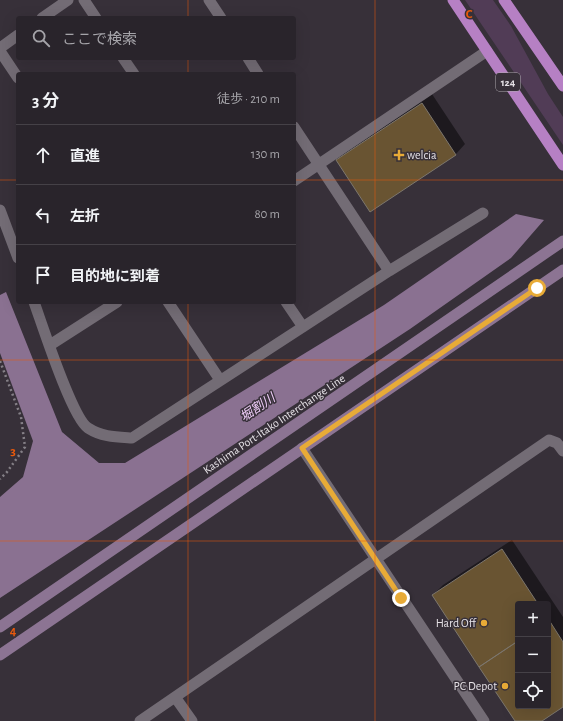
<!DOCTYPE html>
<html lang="ja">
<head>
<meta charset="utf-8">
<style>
  body { margin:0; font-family:"Alegreya Sans","Noto Sans JP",sans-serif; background:#353037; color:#f1f3f6 }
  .controls { position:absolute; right:12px; bottom:12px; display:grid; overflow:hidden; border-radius:4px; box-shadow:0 4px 16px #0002 }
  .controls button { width:36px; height:36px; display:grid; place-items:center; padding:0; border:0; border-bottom:1px solid #454147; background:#29242b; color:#f1f3f6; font:20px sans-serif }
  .stop { position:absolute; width:12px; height:12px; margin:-9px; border:3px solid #e8ab37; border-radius:50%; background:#fff }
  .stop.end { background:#e8ab37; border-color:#fff; box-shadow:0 1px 4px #0008 }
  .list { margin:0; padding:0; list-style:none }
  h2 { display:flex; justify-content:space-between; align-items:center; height:52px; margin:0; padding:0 16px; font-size:17px }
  h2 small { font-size:13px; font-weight:400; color:#a5a4a9 }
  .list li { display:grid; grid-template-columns:26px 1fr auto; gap:12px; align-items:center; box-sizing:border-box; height:60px; padding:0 16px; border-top:1px solid #454147 }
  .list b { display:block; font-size:15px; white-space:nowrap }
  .list em { font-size:13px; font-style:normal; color:#a5a4a9 }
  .icon { flex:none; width:22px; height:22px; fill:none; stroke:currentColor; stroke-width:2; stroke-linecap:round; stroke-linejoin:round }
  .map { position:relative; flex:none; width:563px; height:721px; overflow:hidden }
  .search { position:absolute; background:#29242b; box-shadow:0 4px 16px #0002; left:16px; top:16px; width:280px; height:44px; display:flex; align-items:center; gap:10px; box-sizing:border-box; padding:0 14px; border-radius:4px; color:#a5a4a9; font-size:15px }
  .panel { position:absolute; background:#29242b; box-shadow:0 4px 16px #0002; left:16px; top:72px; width:280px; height:232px; border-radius:4px }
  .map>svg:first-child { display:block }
</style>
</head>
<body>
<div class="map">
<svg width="563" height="721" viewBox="0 0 563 721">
  <rect width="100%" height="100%" fill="#373039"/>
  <path fill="#513c56" d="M465 0H493L511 26 548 94 563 117V145Z"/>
  <path fill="#8a7191" d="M516 214 544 220 511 258 410 329 0 598V497L23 477 33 441 0 353V295L6 292 62 432 99 463H125L384 305Z"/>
  <path fill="#0007" fill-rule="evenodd" d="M432 94 465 144 456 154 371 210 337 160 347 150Z
    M512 540 563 617V706L540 721H516L433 595 443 585ZM518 604H548V706H518Z"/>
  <path fill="#695432" stroke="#7c766d" d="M422 103 456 155 370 212 336 160Z
    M502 549 538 604H518V641L479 667 432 595Z
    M549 620 563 642V707L542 721H515L479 667 518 641V706H548Z"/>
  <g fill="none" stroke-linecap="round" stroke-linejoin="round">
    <path stroke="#858087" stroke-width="2.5" stroke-dasharray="2 3" stroke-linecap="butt" d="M0 361 21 417 25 447 7 472 0 479"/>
    <path stroke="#736c75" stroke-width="11" d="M84 0 96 18
      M209 0 221 18
      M42 18 68 0
      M0 48 18 35
      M0 51 18 78
      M123 58 134 74
      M248 58 258 74
      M294 127 389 271
      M294 181 487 51
      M0 210 18 258
      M34 302C42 324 72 418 88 428 102 437 116 437 132 438L389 271 483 213
      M168 302 220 380
      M286 302 303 327
      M50 345 117 302"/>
    <path stroke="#736c75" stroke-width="11" d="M302 448 484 721
      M175 697 192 721
      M140 721 549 440 557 443 563 451"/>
    <path stroke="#8c7493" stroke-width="11" d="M0 627 563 241
      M0 655 563 270"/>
    <path stroke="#b680c4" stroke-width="11" d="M453 0 563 165
      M504 0 563 86"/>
  </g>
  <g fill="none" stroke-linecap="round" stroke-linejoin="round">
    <path stroke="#e8ab37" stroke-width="5" d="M401 598 302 448 537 288"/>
  </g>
  <path fill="none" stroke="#e8590c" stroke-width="1" stroke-opacity="0.55" d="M188 0V18M375 0V721M188 58V74M0 180H18M294 180H563M188 302V721M0 360H563M0 541H563"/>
  <g fill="#e8ab37" stroke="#373039" stroke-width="1.5">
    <path d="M397 149h4v4h4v4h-4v4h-4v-4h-4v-4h4z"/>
    <circle cx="484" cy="623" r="4"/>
    <circle cx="505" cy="686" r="4"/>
  </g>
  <g text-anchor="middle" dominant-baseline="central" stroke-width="3" stroke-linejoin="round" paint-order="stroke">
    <rect fill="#373039" stroke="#b0abb1" stroke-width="1" x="496" y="73" width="24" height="18" rx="3"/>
    <g font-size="11" font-weight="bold" fill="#e4e0e5">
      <text x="508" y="82">124</text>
    </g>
    <g font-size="12" fill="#e4e0e5" stroke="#373039" text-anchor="end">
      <text x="407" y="155" text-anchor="start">welcia</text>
      <text x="476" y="623">Hard Off</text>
      <text x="497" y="686">PC Depot</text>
    </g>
    <g font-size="12" fill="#e4e0e5" stroke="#373039">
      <text transform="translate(274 424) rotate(-34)">Kashima Port-Itako Interchange Line</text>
    </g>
    <g font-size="13" font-style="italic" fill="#efcdf9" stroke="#373039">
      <text transform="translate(258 408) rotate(-34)">堀割川</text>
    </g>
  </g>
  <g font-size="13" text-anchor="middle" font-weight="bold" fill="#e8590c" stroke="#373039" stroke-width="3" stroke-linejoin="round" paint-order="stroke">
    <text x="469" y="18">C</text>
    <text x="13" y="455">3</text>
    <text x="13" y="635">4</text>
  </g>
</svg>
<div class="controls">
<button>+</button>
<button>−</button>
<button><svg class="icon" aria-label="locate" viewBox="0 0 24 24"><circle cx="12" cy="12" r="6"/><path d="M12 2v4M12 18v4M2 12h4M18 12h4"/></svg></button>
</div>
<div class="stop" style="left:537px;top:288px"></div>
<div class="stop end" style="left:401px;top:598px"></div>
<div class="search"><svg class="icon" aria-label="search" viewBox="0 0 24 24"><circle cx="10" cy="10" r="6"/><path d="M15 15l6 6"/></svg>ここで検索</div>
<section class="panel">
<h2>3 分<small>徒歩 · 210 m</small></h2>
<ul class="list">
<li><svg class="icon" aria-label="ahead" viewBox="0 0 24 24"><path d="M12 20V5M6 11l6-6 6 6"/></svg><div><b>直進</b></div><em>130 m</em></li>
<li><svg class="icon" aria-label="left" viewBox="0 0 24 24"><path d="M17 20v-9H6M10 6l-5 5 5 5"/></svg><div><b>左折</b></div><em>80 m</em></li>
<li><svg class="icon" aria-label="arrive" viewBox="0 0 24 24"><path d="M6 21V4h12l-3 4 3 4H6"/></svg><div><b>目的地に到着</b></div></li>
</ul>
</section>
</div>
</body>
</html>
